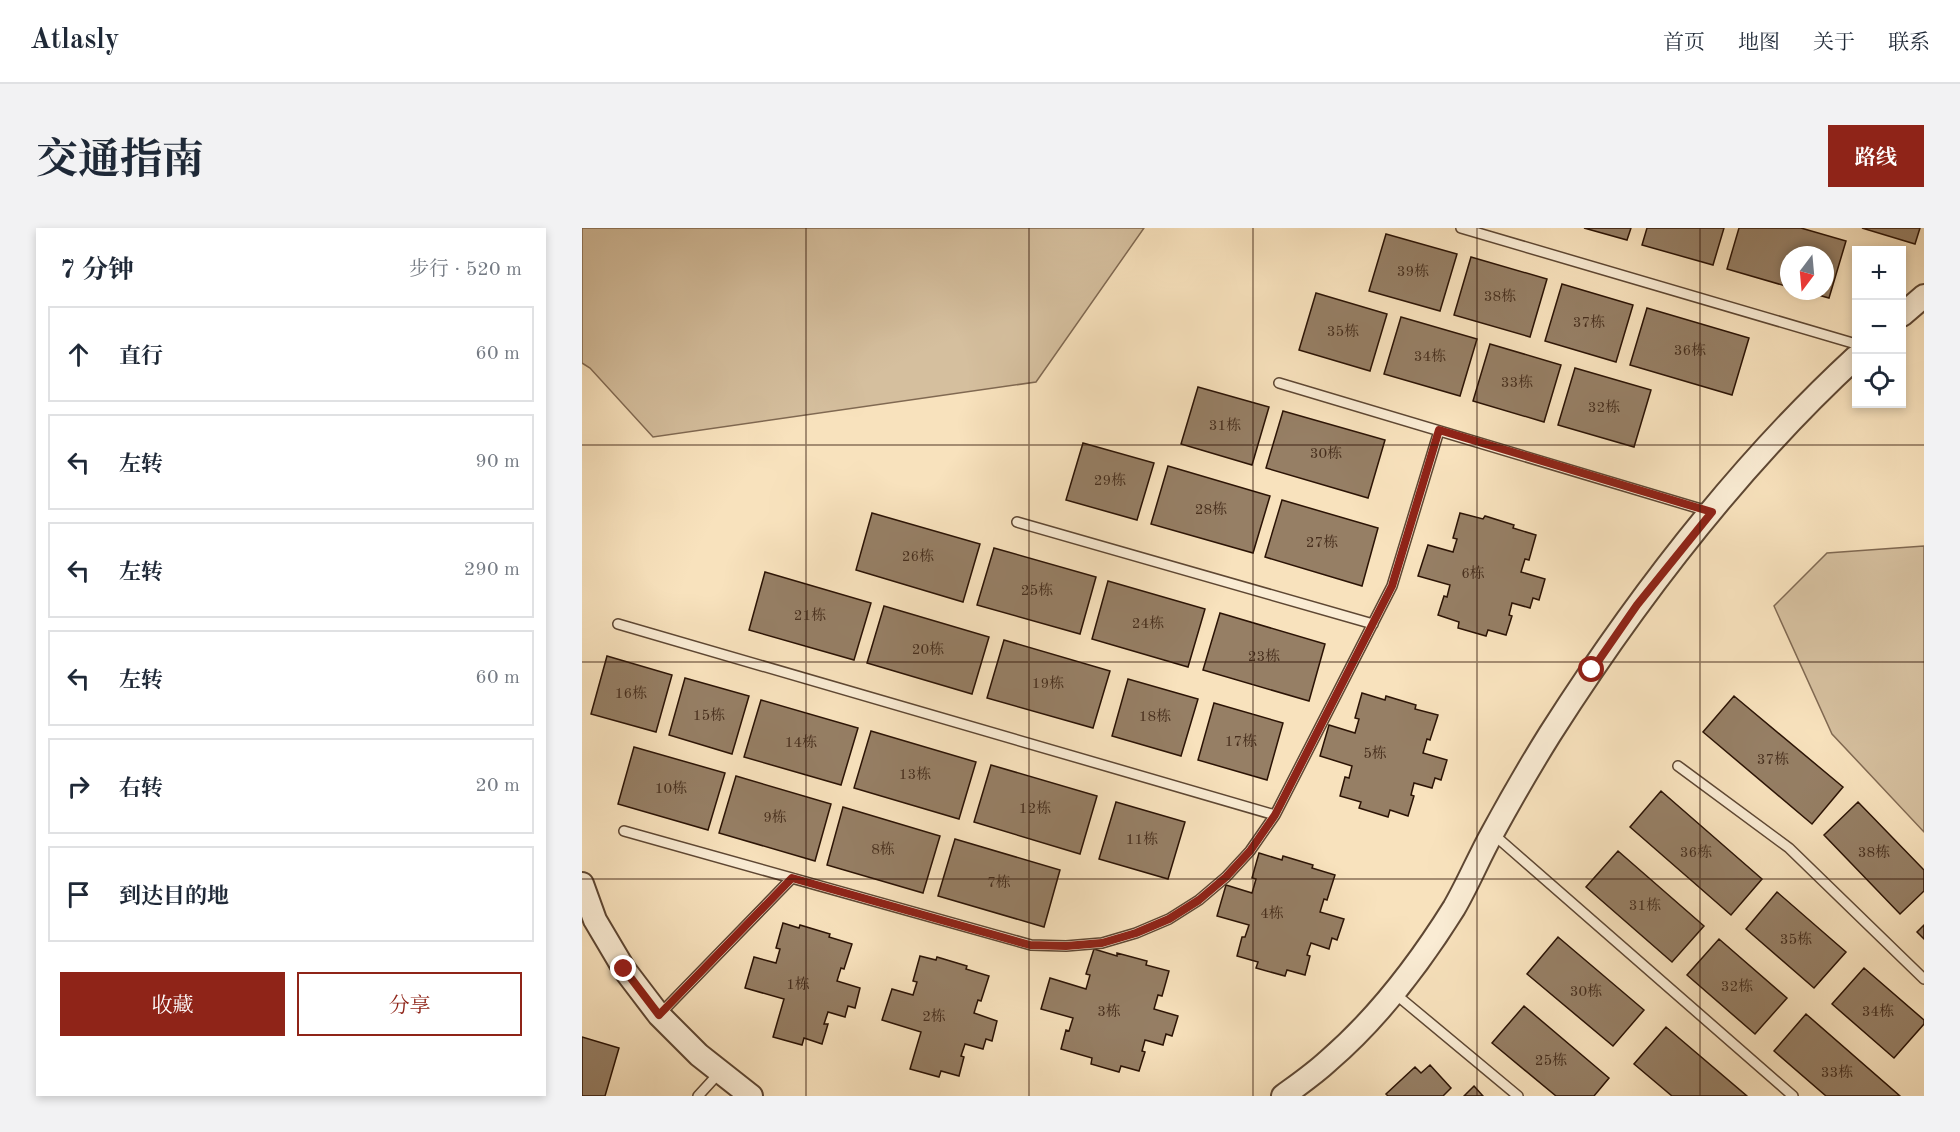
<!DOCTYPE html>
<html lang="zh">
<head>
<meta charset="utf-8">
<style>
  body { margin:0; font-family:"Old Standard TT","Noto Serif SC",serif; background:#f2f2f3; color:#1f2937 }
  .controls { position:absolute; right:18px; top:18px; display:grid; overflow:hidden; border-radius:0px; box-shadow:0 3px 9px #0003 }
  .controls button { width:54px; height:54px; display:grid; place-items:center; padding:0; border:0; border-bottom:2px solid #e0e1e3; background:#fff; color:#1f2937; font:30px sans-serif }
  .compass { position:absolute; left:1198px; top:18px; width:54px; height:54px; border-radius:50%; background:#fff; box-shadow:0 3px 9px #0003; rotate:196deg }
  .stop { position:absolute; width:18px; height:18px; margin:-14px; border:4px solid #8f2418; border-radius:50%; background:#fff }
  .stop.end { background:#8f2418; border-color:#fff; box-shadow:0 2px 6px #0008 }
  .list { margin:0; padding:0; list-style:none }
  h2 { display:flex; justify-content:space-between; align-items:center; height:78px; margin:0; padding:0 24px; font-size:26px }
  h2 small { font-size:20px; font-weight:400; color:#747a83 }
  .list li { display:grid; grid-template-columns:39px 1fr auto; gap:18px; align-items:center; box-sizing:border-box; height:96px; margin:0 12px 12px; padding:0 12px; border:2px solid #e0e1e3; border-radius:0px }
  .list b { display:block; font-size:22px; white-space:nowrap }
  .list em { font-size:20px; font-style:normal; color:#747a83 }
  .actions { display:flex; gap:12px; padding:18px 24px }
  .actions a { flex:1; padding:14px 0; border:2px solid #8f2418; border-radius:0px; text-align:center; font-size:21px; color:#8f2418 }
  .actions .main { background:#8f2418; color:#fff }
  .icon { flex:none; width:33px; height:33px; fill:none; stroke:currentColor; stroke-width:2; stroke-linecap:round; stroke-linejoin:round }
  .map { position:relative; flex:none; width:1342px; height:868px; overflow:hidden; border-radius:0px }
  header { display:flex; align-items:center; gap:36px; box-sizing:border-box; height:84px; padding:0 30px; background:#fff; border-bottom:2px solid #e0e1e3 }
  header strong { font-size:28px }
  nav { display:flex; gap:33px; margin-inline-start:auto; font-size:21px }
  .intro { display:flex; align-items:center; justify-content:space-between; box-sizing:border-box; height:144px; padding:0 36px }
  h1 { margin:0; font-size:42px }
  .button { padding:15px 27px; border-radius:0px; background:#8f2418; color:#fff; font-size:21px; font-weight:700 }
  main { display:flex; gap:36px; padding:0 36px }
  aside { flex:1; background:#fff; border-radius:0px; box-shadow:0 3px 9px #0003 }
  .map>svg:first-child { display:block }
</style>
</head>
<body>
<header>
<strong>Atlasly</strong>
<nav><a>首页</a><a>地图</a><a>关于</a><a>联系</a></nav>
</header>
<div class="intro"><h1>交通指南</h1><a class="button">路线</a></div>
<main>
<aside>
<h2>7 分钟<small>步行 · 520 m</small></h2>
<ul class="list">
<li><svg class="icon" aria-label="ahead" viewBox="0 0 24 24"><path d="M12 20V5M6 11l6-6 6 6"/></svg><div><b>直行</b></div><em>60 m</em></li>
<li><svg class="icon" aria-label="left" viewBox="0 0 24 24"><path d="M17 20v-9H6M10 6l-5 5 5 5"/></svg><div><b>左转</b></div><em>90 m</em></li>
<li><svg class="icon" aria-label="left" viewBox="0 0 24 24"><path d="M17 20v-9H6M10 6l-5 5 5 5"/></svg><div><b>左转</b></div><em>290 m</em></li>
<li><svg class="icon" aria-label="left" viewBox="0 0 24 24"><path d="M17 20v-9H6M10 6l-5 5 5 5"/></svg><div><b>左转</b></div><em>60 m</em></li>
<li><svg class="icon" aria-label="right" viewBox="0 0 24 24"><path d="M7 20v-9h11M14 6l5 5-5 5"/></svg><div><b>右转</b></div><em>20 m</em></li>
<li><svg class="icon" aria-label="arrive" viewBox="0 0 24 24"><path d="M6 21V4h12l-3 4 3 4H6"/></svg><div><b>到达目的地</b></div></li>
</ul>
<div class="actions"><a class="main">收藏</a><a>分享</a></div>
</aside>
<div class="map">
<svg width="1342" height="868" viewBox="0 0 1342 868">
  <rect width="100%" height="100%" fill="#f8e2bd"/>
  <filter id="stains"><feTurbulence type="fractalNoise" baseFrequency=".00333" numOctaves="4"/><feColorMatrix values="0 0 0 0 .2 0 0 0 0 .09 0 0 0 0 .02 0 0 0 .5 -.17"/></filter>
  <radialGradient id="worn" r=".72"><stop offset=".6" stop-color="#630" stop-opacity="0"/><stop offset="1" stop-color="#630" stop-opacity=".3"/></radialGradient>
  <path fill="#d5bf9e" stroke="#806952" stroke-width="1.5" d="M0 0H562L454 154 71 209 8 140 0 135Z
    M1342 318V604L1250 506 1192 378 1245 325Z"/>
  <path fill="#967f65" stroke="#2b1305" stroke-width="1.5" d="M1002 0H1049L1045 12Z
    M1065 0H1142L1131 37 1060 17Z
    M1157 0H1219L1264 13 1247 70 1222 63H1243V27H1207V59L1145 41Z
    M1280 0H1338L1333 16Z
    M804 6 875 26 858 83 787 63Z
    M889 29 965 51 948 109 872 87Z
    M980 56 1051 77 1034 134 963 113Z
    M734 65 805 86 788 143 717 122Z
    M1065 80 1167 110 1150 167 1048 137Z
    M819 89 895 111 878 168 802 146Z
    M908 116 979 137 962 194 891 173Z
    M993 140 1069 162 1052 219 976 197Z
    M616 159 687 179 670 237 599 216Z
    M701 183 803 212 786 270 684 240Z
    M501 215 572 235 555 292 484 272Z
    M586 238 688 268 671 325 569 296Z
    M700 272 796 300 780 358 683 329Z
    M290 285 398 316 381 374 274 342Z
    M878 285 901 291 903 288 932 297 931 300 954 307 947 332 943 331 939 344 963 351 957 372 951 370 948 380 930 375 927 387 930 388 924 407 906 402 904 408 876 400 877 394 856 387 862 368 865 369 868 357 836 348 846 317 871 324 875 311 871 310Z
    M412 320 514 349 498 406 395 377Z
    M183 344 289 375 272 432 167 402Z
    M526 353 623 381 606 439 510 411Z
    M302 378 407 409 390 466 285 435Z
    M638 385 743 416 727 473 621 442Z
    M422 412 528 443 511 500 405 470Z
    M25 428 90 447 74 504 9 486Z
    M103 450 167 468 150 526 87 507Z
    M546 451 616 471 599 528 530 508Z
    M780 465 803 472 804 468 834 477 833 481 856 487 848 512 845 511 841 525 865 532 859 552 853 550 850 560 832 555 829 567 832 568 826 588 808 582 806 589 777 580 779 574 758 568 763 549 767 550 770 538 738 528 747 497 773 505 777 491 773 490Z
    M1152 468 1261 559 1230 596 1121 504Z
    M179 472 276 500 259 557 162 529Z
    M632 475 701 495 685 552 616 532Z
    M289 503 394 534 377 591 272 560Z
    M52 519 143 545 126 602 36 576Z
    M409 537 515 568 498 626 392 594Z
    M154 548 249 576 233 633 137 605Z
    M1079 563 1180 651 1149 687 1048 599Z
    M534 574 603 594 586 651 517 631Z
    M1276 574 1342 642V663L1318 686 1242 607Z
    M261 579 358 608 341 665 245 637Z
    M373 611 478 642 462 699 356 668Z
    M1036 623 1122 698 1090 734 1004 659Z
    M677 625 700 632 701 628 731 637 730 640 753 647 745 672 742 671 738 684 762 691 755 712 750 710 747 721 729 715 725 727 728 728 723 747 705 742 703 748 674 740 676 734 655 728 660 709H663L667 697 635 688 644 657 670 665 674 651 670 650Z
    M1195 664 1264 724 1232 760 1164 701Z
    M201 695 217 700 218 697 248 706 247 709 270 716 262 741 259 740 255 753 278 760 273 780 266 778 263 789 246 784 242 796H246L240 816 222 810 220 817 191 809 202 771 163 760 172 729 194 735 198 721 194 720Z
    M1342 697V711L1335 704Z
    M976 709 1062 782 1031 818 945 746Z
    M1137 711 1205 770 1173 806 1105 747Z
    M512 721 535 728V725L565 733 564 737 587 743 580 768 576 767 572 781 596 788 590 808 584 806 581 817 563 812 560 823 563 824 557 843 539 838 537 844 509 836 510 830 479 821 484 802 487 803 491 790 459 781 468 750 504 761 508 747 504 746Z
    M338 728 354 732 355 729 385 738 384 741 407 748 399 773 396 772 392 785 415 793 410 813 404 811 401 821 383 816 379 828 382 829 377 848 359 843 357 849 328 841 339 804 300 792 310 761 331 767 335 754 331 753Z
    M1282 740 1342 792V796L1312 830 1250 776Z
    M942 778 1027 850 1012 868H974L910 815Z
    M1224 786 1318 868H1244L1192 823Z
    M1084 799 1165 868H1090L1052 836Z
    M0 809 37 820 23 868H0Z
    M848 837 869 860 861 868H806L804 866 833 839 839 845Z
    M892 858 901 868H882Z"/>
  <g fill="none" stroke-linecap="round" stroke-linejoin="round">
    <g stroke="#5e4733" stroke-width="12">
      <path id="service" d="M879 0 1274 116
        M697 155 1129 284
        M435 294 791 396
        M36 396 693 587
        M1096 538 1207 620 1342 751
        M42 603 449 717 484 718 520 715 554 705 587 691 617 672 644 649 668 623 693 587 810 358 857 203
        M910 605 1211 868
        M811 764 936 868
        M77 787 210 650
        M116 868 138 844"/>
    </g>
    <g stroke="#5e4733" stroke-width="26">
      <path id="tertiary" d="M1320 87 1342 68
        M0 656 13 692 42 741 77 787 117 827 169 868
        M701 868C716 857 732 846 746 833 796 790 837 736 872 680 886 656 897 629 911 604 929 571 948 538 968 506 1054 371 1156 238 1274 129"/>
    </g>
    <use href="#service" stroke="#faecd4" stroke-width="9"/>
    <use href="#tertiary" stroke="#faecd4" stroke-width="22"/>
  </g>
  <g fill="none" stroke-linecap="round" stroke-linejoin="round">
    <path stroke="#8f2418" stroke-width="8" d="M42 741 77 787 210 650 448 717 484 718 520 715 554 705 587 691 617 672 644 649 668 623 693 587 810 358 857 202 1130 284 1055 377 1010 442"/>
  </g>
  <path fill="none" stroke="#2b1305" stroke-width="1.5" stroke-opacity="0.55" d="M224 0V868M447 0V868M671 0V868M895 0V868M1118 0V868M0 217H1342M0 434H1342M0 651H1342"/>
  <g text-anchor="middle" dominant-baseline="central" stroke-width="4.5" stroke-linejoin="round" paint-order="stroke">
    <g font-size="15" fill="#462e1d">
      <text x="831" y="44">39栋</text>
      <text x="918" y="69">38栋</text>
      <text x="1007" y="95">37栋</text>
      <text x="761" y="104">35栋</text>
      <text x="1108" y="123">36栋</text>
      <text x="848" y="129">34栋</text>
      <text x="935" y="155">33栋</text>
      <text x="1022" y="180">32栋</text>
      <text x="643" y="198">31栋</text>
      <text x="744" y="226">30栋</text>
      <text x="528" y="253">29栋</text>
      <text x="629" y="282">28栋</text>
      <text x="740" y="315">27栋</text>
      <text x="336" y="329">26栋</text>
      <text x="891" y="346">6栋</text>
      <text x="455" y="363">25栋</text>
      <text x="228" y="388">21栋</text>
      <text x="566" y="396">24栋</text>
      <text x="346" y="422">20栋</text>
      <text x="682" y="429">23栋</text>
      <text x="466" y="456">19栋</text>
      <text x="49" y="466">16栋</text>
      <text x="127" y="488">15栋</text>
      <text x="573" y="489">18栋</text>
      <text x="659" y="514">17栋</text>
      <text x="219" y="515">14栋</text>
      <text x="793" y="526">5栋</text>
      <text x="1191" y="532">37栋</text>
      <text x="333" y="547">13栋</text>
      <text x="89" y="561">10栋</text>
      <text x="453" y="581">12栋</text>
      <text x="193" y="590">9栋</text>
      <text x="560" y="612">11栋</text>
      <text x="301" y="622">8栋</text>
      <text x="1114" y="625">36栋</text>
      <text x="1292" y="625">38栋</text>
      <text x="417" y="655">7栋</text>
      <text x="1063" y="678">31栋</text>
      <text x="690" y="686">4栋</text>
      <text x="1214" y="712">35栋</text>
      <text x="216" y="757">1栋</text>
      <text x="1155" y="759">32栋</text>
      <text x="1004" y="764">30栋</text>
      <text x="527" y="784">3栋</text>
      <text x="1296" y="784">34栋</text>
      <text x="352" y="789">2栋</text>
      <text x="969" y="833">25栋</text>
      <text x="1255" y="845">33栋</text>
    </g>
  </g>
  <rect width="100%" height="100%" filter="url(#stains)"/>
  <rect width="100%" height="100%" fill="url(#worn)"/>
</svg>
<div class="controls">
<button>+</button>
<button>−</button>
<button><svg class="icon" aria-label="locate" viewBox="0 0 24 24"><circle cx="12" cy="12" r="6"/><path d="M12 2v4M12 18v4M2 12h4M18 12h4"/></svg></button>
</div>
<svg class="compass" viewBox="-18 -18 36 36"><path d="M0-13l5 13h-10z" fill="#e53935"/><path d="M0 13l5-13h-10z" fill="#747a83"/></svg>
<div class="stop" style="left:1010px;top:442px"></div>
<div class="stop end" style="left:42px;top:741px"></div>
</div>
</main>
</body>
</html>
